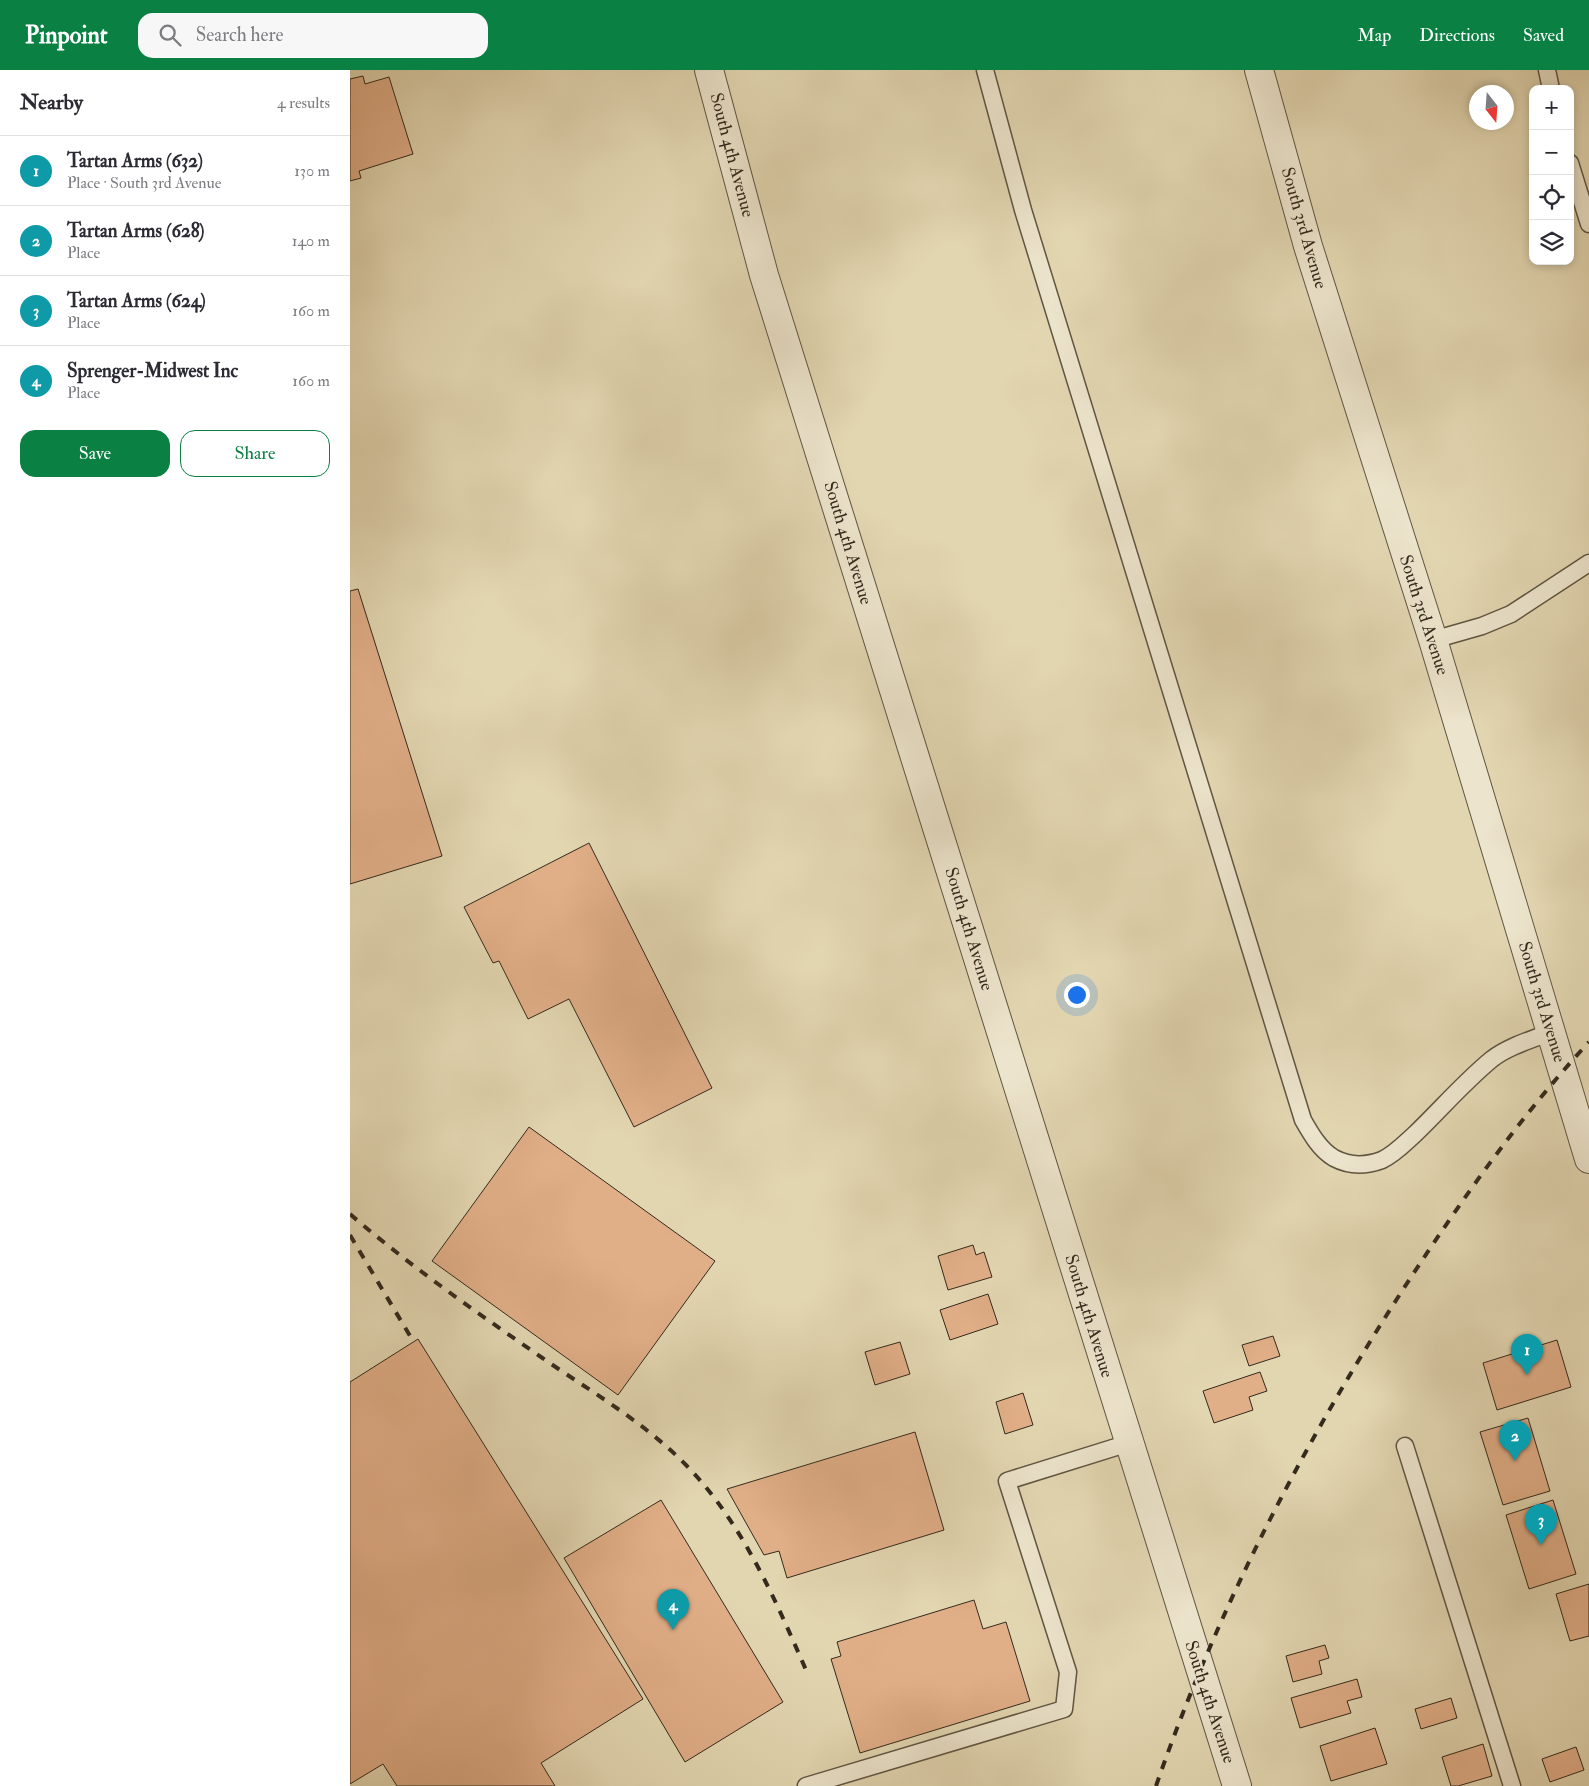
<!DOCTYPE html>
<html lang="en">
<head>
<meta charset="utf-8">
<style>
  body { margin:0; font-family:"IM FELL Double Pica",serif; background:#f7f7f7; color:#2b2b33 }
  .controls { position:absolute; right:15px; top:15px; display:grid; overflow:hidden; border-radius:10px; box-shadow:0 2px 8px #0003 }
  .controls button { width:45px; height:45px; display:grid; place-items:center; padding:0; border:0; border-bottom:1px solid #e1e1e2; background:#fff; color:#2b2b33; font:25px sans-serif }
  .compass { position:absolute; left:1119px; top:15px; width:45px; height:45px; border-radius:50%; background:#fff; box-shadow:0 2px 8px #0003; rotate:163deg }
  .you { position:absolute; left:726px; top:924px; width:18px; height:18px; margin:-12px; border:4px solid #fff; border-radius:50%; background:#1a73e8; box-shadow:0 0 0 8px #1a73e833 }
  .badge { display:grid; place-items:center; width:32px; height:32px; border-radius:50%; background:#0b8043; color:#fff; font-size:16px; font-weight:700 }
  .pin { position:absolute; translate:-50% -41px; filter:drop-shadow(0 1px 2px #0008) }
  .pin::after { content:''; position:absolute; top:26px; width:18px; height:15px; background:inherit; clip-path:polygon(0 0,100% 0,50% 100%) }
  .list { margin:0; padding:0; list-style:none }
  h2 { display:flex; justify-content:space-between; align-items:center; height:65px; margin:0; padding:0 20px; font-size:21px }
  h2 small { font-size:16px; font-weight:400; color:#7c7c81 }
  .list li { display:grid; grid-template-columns:32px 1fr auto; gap:15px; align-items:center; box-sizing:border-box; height:70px; padding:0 20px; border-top:1px solid #e1e1e2 }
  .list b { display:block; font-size:19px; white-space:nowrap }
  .list p { margin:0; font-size:16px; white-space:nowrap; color:#7c7c81 }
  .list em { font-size:16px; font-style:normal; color:#7c7c81 }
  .actions { display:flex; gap:10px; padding:15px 20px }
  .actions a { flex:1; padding:11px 0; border:1px solid #0b8043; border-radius:15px; text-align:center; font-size:18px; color:#0b8043 }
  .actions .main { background:#0b8043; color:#fff }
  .icon { flex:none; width:28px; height:28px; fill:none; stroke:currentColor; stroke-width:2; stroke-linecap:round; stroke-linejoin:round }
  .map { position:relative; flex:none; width:1239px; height:1716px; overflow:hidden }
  header { display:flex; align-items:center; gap:30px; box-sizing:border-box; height:70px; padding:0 25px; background:#0b8043; color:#fff }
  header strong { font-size:24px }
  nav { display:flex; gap:28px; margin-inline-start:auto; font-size:18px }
  .search { width:350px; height:45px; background:#f7f7f7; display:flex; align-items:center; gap:12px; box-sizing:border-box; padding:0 18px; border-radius:15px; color:#7c7c81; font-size:19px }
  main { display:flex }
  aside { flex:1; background:#fff }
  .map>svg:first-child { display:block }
</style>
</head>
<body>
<header>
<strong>Pinpoint</strong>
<div class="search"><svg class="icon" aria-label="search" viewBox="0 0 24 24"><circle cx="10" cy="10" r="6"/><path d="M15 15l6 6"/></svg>Search here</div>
<nav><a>Map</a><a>Directions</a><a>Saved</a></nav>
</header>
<main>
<aside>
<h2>Nearby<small>4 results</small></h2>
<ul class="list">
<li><span class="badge" style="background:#0f9aa8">1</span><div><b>Tartan Arms (632)</b><p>Place · South 3rd Avenue</p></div><em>130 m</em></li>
<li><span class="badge" style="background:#0f9aa8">2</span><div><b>Tartan Arms (628)</b><p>Place</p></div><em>140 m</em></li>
<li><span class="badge" style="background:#0f9aa8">3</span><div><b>Tartan Arms (624)</b><p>Place</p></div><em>160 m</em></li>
<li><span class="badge" style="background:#0f9aa8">4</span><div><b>Sprenger-Midwest Inc</b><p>Place</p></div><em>160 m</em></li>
</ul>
<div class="actions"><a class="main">Save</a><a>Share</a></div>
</aside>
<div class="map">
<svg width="1239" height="1716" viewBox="0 0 1239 1716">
  <rect width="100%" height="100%" fill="#e2d6b1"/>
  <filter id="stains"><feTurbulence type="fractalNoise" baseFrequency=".004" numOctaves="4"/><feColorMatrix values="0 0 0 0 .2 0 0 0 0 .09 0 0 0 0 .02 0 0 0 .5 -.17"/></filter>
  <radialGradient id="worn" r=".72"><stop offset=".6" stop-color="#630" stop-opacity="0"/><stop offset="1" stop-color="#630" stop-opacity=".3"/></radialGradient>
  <path fill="#e0ae87" stroke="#342a1d" d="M13 6 15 14 39 7 63 84 9 101 11 108 0 111V9Z
    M8 519 92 786 0 814V521Z
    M239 773 362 1018 284 1057 219 929 178 949 149 891 143 893 114 837Z
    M179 1057 365 1191 268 1325 82 1191Z
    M623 1175 626 1185 634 1182 642 1207 598 1220 588 1186Z
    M638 1224 648 1254 600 1270 590 1240Z
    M923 1266 930 1286 899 1296 892 1275Z
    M68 1269 293 1629 191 1693 205 1716H47L33 1694 0 1714V1312Z
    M1207 1270 1221 1317 1147 1340 1133 1293Z
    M550 1272 560 1304 525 1315 515 1282Z
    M910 1302 917 1321 899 1327 903 1340 864 1353 853 1321Z
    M673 1323 683 1355 655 1364 646 1332Z
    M1178 1348 1200 1421 1153 1435 1130 1362Z
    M565 1362 594 1460 437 1508 429 1481 414 1485 377 1419Z
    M311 1430 433 1632 335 1692 214 1488Z
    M1203 1430 1226 1504 1179 1519 1156 1445Z
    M1239 1514V1566L1220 1571 1206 1524Z
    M624 1530 633 1559 656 1552 680 1631 510 1683 481 1589 491 1586 487 1572Z
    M975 1575 979 1588 969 1591 972 1604 943 1612 936 1586Z
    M1007 1609 1012 1627 997 1631 1001 1643 950 1658 941 1628Z
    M1101 1628 1107 1648 1071 1659 1065 1639Z
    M1025 1658 1037 1694 981 1711 970 1676Z
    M1133 1674 1142 1706 1108 1716H1101L1092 1687Z
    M1226 1677 1234 1700 1200 1712 1192 1689Z"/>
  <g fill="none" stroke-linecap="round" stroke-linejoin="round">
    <g stroke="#605542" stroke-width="19">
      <path id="service" d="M635 0 673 140 953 1050C961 1064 970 1080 984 1088 999 1096 1016 1096 1032 1090 1045 1084 1055 1073 1065 1064 1091 1039 1114 1012 1142 989 1159 976 1181 970 1201 962
        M1197 0 1201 19
        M1220 93 1239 154
        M1083 570 1132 556 1161 544 1239 493
        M1055 1376 1162 1716
        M456 1716 714 1639 718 1602 657 1411 779 1373"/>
    </g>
    <g stroke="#605542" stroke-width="30">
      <path id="minor" d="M909 0 958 176 1083 570 1239 1089"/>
    </g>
    <g stroke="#605542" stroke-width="30">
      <path id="tertiary" d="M359 0 414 205 887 1716"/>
    </g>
    <use href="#service" stroke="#ece4cc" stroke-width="16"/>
    <use href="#minor" stroke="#ece4cc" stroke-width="28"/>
    <use href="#tertiary" stroke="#ece4cc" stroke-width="28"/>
    <path stroke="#342a1d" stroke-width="4" stroke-dasharray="9 9" stroke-linecap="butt" d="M0 1144C60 1196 126 1242 191 1287 240 1321 294 1352 336 1395 392 1452 425 1529 456 1600
      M0 1165 63 1271
      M806 1716C871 1528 965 1351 1075 1186 1125 1111 1178 1038 1239 972"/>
  </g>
  <g text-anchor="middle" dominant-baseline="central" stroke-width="5" stroke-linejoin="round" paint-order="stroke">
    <g font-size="18" fill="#342a1d" stroke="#ece4cc">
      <text transform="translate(382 85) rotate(75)">South 4th Avenue</text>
      <text transform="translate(954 158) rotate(74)">South 3rd Avenue</text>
      <text transform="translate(498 473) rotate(73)">South 4th Avenue</text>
      <text transform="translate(1074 545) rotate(72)">South 3rd Avenue</text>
      <text transform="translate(619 859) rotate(73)">South 4th Avenue</text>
      <text transform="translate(1192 932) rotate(73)">South 3rd Avenue</text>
      <text transform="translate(739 1246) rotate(73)">South 4th Avenue</text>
      <text transform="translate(860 1632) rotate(72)">South 4th Avenue</text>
    </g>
  </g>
  <rect width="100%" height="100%" filter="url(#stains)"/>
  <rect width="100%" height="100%" fill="url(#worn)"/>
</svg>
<div class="controls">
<button>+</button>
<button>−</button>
<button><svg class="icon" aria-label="locate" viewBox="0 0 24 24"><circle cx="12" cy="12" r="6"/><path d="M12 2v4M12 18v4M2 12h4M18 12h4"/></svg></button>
<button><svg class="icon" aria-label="layers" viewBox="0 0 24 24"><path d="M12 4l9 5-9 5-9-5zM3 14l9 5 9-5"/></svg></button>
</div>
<svg class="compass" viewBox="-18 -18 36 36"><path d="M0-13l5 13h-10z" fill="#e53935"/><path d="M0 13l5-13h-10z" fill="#7c7c81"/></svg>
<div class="you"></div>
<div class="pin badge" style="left:1177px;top:1305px;background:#0f9aa8">1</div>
<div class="pin badge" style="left:1165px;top:1391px;background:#0f9aa8">2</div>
<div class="pin badge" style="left:1191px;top:1475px;background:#0f9aa8">3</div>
<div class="pin badge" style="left:323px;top:1560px;background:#0f9aa8">4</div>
</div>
</main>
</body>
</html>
